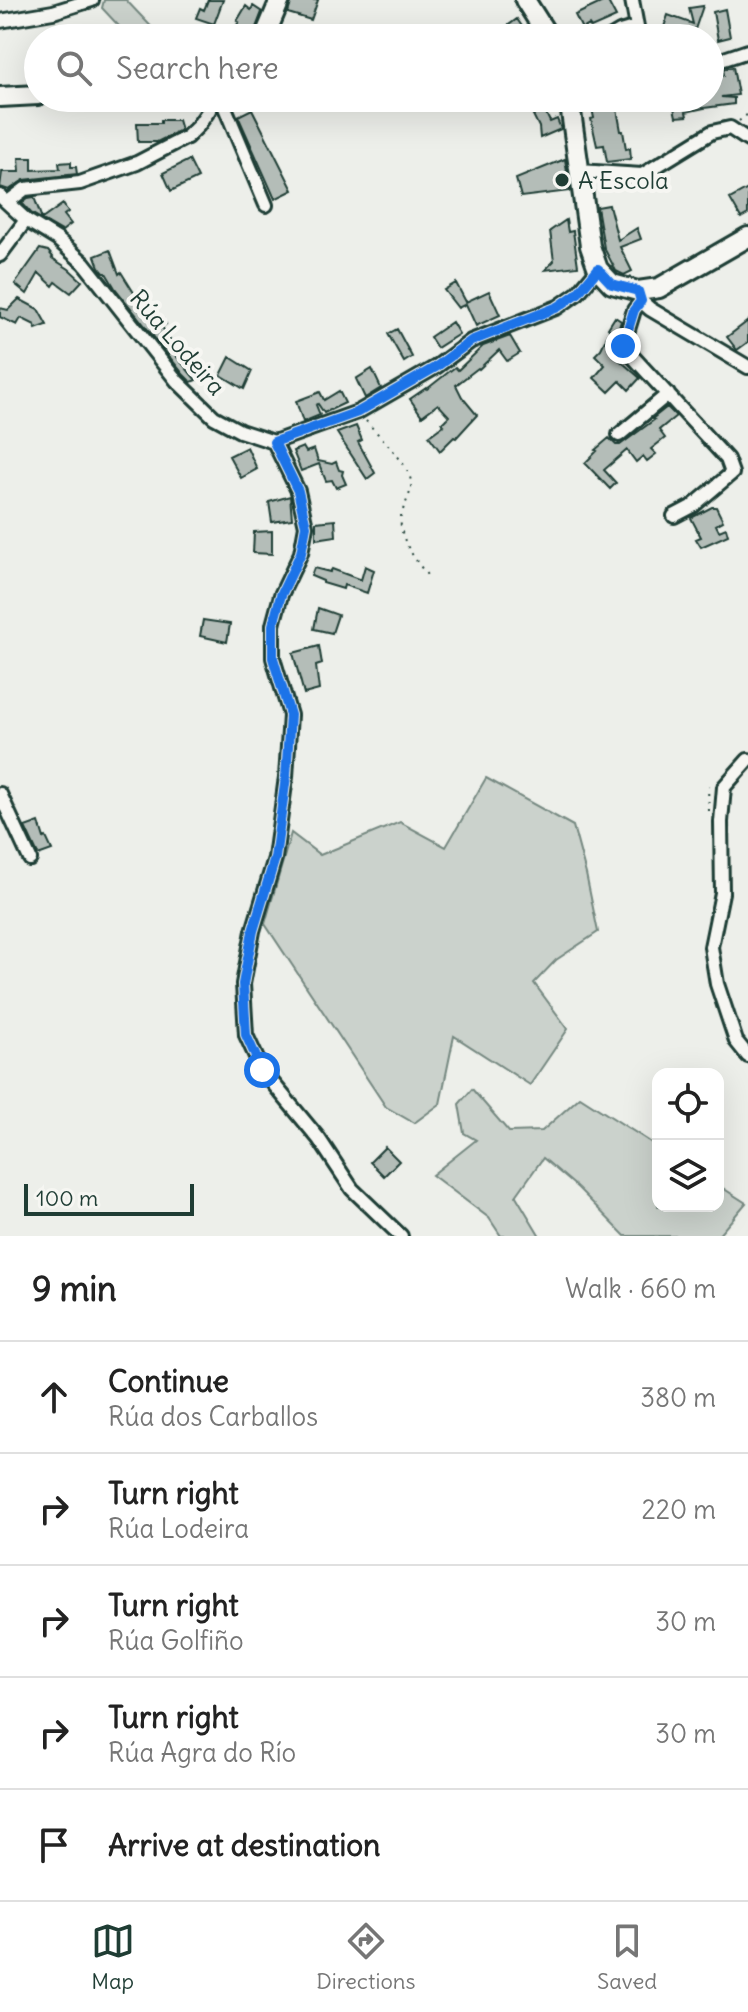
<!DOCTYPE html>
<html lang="en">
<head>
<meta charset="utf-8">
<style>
  body { margin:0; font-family:Delius,sans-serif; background:#f6f6f6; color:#222 }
  .controls { position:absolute; right:24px; bottom:24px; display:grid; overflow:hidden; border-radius:16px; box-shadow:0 8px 32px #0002 }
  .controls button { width:72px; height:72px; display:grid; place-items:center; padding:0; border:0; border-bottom:2px solid #e0e0e0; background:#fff; color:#222; font:40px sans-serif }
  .scale { position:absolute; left:24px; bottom:20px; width:170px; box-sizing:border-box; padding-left:8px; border:4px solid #1f3d34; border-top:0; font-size:22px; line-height:28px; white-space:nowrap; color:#1f3d34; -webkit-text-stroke:6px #f6f6f2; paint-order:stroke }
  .stop { position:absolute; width:24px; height:24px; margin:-18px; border:6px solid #1a73e8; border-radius:50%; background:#fff }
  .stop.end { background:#1a73e8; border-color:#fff; box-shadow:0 2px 8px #0008 }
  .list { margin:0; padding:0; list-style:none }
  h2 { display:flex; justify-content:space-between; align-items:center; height:104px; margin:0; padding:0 32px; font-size:34px }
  h2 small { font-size:26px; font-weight:400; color:#767676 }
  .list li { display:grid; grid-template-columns:52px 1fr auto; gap:24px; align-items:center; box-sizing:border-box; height:112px; padding:0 32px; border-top:2px solid #e0e0e0 }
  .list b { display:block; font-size:30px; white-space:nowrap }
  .list p { margin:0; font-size:26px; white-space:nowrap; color:#767676 }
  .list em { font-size:26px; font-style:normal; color:#767676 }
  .icon { flex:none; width:44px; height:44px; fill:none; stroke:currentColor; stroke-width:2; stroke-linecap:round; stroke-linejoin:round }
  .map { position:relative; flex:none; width:748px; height:1236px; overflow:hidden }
  .search { position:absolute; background:#fff; box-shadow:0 8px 32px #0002; left:24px; right:24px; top:24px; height:88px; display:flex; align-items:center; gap:20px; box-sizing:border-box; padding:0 28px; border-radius:44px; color:#767676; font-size:30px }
  .sheet { height:664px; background:#fff }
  nav { display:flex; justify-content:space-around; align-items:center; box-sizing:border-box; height:112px; border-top:2px solid #e0e0e0; background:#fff; font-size:22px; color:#767676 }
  nav a { display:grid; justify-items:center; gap:4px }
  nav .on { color:#1f3d34 }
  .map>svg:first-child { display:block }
</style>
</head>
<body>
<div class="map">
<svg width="748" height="1236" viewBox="0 0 748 1236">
  <rect width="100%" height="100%" fill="#edefea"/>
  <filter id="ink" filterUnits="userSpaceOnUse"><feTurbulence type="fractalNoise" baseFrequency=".0125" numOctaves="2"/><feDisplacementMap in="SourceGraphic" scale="16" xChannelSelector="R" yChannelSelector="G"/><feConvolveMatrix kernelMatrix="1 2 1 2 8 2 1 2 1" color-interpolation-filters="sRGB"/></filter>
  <g filter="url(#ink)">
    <path fill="#cbd2cc" stroke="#758880" stroke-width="2" d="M104 0H126L162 38H130L102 8Z
      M486 778 573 826 586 874 598 932 556 960 534 983 568 1029 530 1085 454 1036 440 1104 414 1123 386 1107 265 924 291 833 320 855 400 822 446 847Z
      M472 1089 509 1132 542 1131 580 1097 658 1147V1206H718V1185L746 1203 718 1236H625L578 1188 543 1158 516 1196 540 1236H501L489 1218 432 1175 476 1140 464 1133 459 1104Z"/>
    <path fill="#b4bdb8" stroke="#1f3d34" stroke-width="2" d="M208 0H223L214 24 196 18 200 8 204 10Z
      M292 0H318L311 20 288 13Z
      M607 0 616 17 591 28 589 25 582 29 575 15Z
      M246 6 251 10 253 6 262 12 252 38H228L238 33 234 29 239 22 237 21Z
      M703 6 692 38H672L662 33 668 15 693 24 689 8Z
      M725 9 730 37 718 40 713 12Z
      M517 19 530 38H491Z
      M733 67 738 95 721 97 734 98V104L704 108 686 112 687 116 676 117 672 98H710V80L724 75 723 69Z
      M599 98H615L621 131H623L626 149 630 148 631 159 607 162 604 145 597 146 591 119 594 118 590 99Z
      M542 105 550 122 557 119 561 129 540 138 539 127 531 111Z
      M252 109 293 190 275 199 238 116Z
      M161 120H178L181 130 157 142H138L137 123H161Z
      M19 158H32V170L60 169 59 163 71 162V167H76L77 174 24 180 9 190 0 187 2 172H20Z
      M565 159 570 191 521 197 516 179Z
      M189 160 198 178 171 191 163 173Z
      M748 189V214L741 218 730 199Z
      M34 197 42 219 63 204 68 212 64 215 71 224 62 231 31 213 22 203 28 198Z
      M609 205 618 240 637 228 641 239 620 247 632 271 624 275 616 271 604 248 597 207Z
      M566 220 568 232 573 231 578 266 545 270 554 261 550 231Z
      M40 249 48 251 53 257 52 258 69 269 82 281 71 293 56 282 53 286 39 273 27 294 15 284Z
      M110 250 119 274 121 272 153 323 161 317 166 324 162 327 172 343 168 346 196 380 191 382 184 375 115 288 106 273H104L99 267 95 256Z
      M456 283 466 302 489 291 500 315 476 326 466 304 458 308 444 290Z
      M19 299 38 309 47 325 36 329 35 325 21 318 17 325 0 317V308L8 310Z
      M615 317 621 321 614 343 616 352 614 355 640 378 629 390 620 381 609 392 594 378 605 365 595 355 601 349 610 330 608 328Z
      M748 321V342L737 350 727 337Z
      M452 322 459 334 437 348 430 337Z
      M397 329 412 357 404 362 388 334Z
      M510 336 520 353 507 361 499 350 479 369 478 368 456 385 462 397 477 415 456 438 454 437 440 451 429 436 444 425 442 423 449 416 438 404 422 416 410 399 426 388 427 389 455 367 458 370 483 346Z
      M230 357 252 371 244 389 221 375Z
      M372 369 381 388 365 398 356 379Z
      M339 391 345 403 324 413 318 404 316 405 320 415 303 422 296 401 320 392 324 400Z
      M667 407 676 416 659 430 665 438 651 449 656 454 647 461 643 456 636 462 627 450 604 470 616 483 610 489 585 463 597 451 595 450 609 438 616 445H620L654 420 652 419Z
      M356 426 362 440 358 442 375 473 367 479 337 433Z
      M247 447 257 469 241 478 229 456Z
      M303 447 306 452 314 449 318 461 332 464 336 462 339 470 343 471 342 475 346 484 336 488 332 480 326 481 319 464 301 471 293 451Z
      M290 496 292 519 272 522 269 502Z
      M712 507H716L723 521 716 525 719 531 726 528 728 535 701 547 696 539 701 537 691 518Z
      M335 520 336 536 316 539V522Z
      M272 531V554L253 553 254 532Z
      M365 566 374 570 367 593 344 585 343 589 323 583V581L311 576 314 568 330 572 332 569 361 580Z
      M318 608 338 615 332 633 314 629Z
      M203 620 230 624 227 642 200 636Z
      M319 646 322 664 316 666 319 690 304 694 293 653Z
      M39 822 44 838 46 837 52 850 38 855 25 827Z
      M385 1147 399 1161 384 1176 370 1162Z"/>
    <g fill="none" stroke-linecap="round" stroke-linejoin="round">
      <g stroke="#1f3d34" stroke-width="18">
        <path id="street" d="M632 0 637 27
          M0 21 53 12 92 0
          M610 38 620 32 637 27
          M710 59H724L748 51
          M221 98 266 205
          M579 171 642 175 712 132 730 128 748 140
          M0 196 26 220 57 239 84 263 177 381 214 417 240 431 274 442 358 412 436 367 471 341 558 307 578 293 598 269
          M8 202 25 189 80 183 137 163 187 137 198 126 209 110 213 98
          M0 255 26 220
          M639 294 641 301 650 309 748 367
          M641 301 634 310 623 346 727 459 732 473 693 506 674 516
          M619 435 668 394
          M274 442 298 491 306 526 301 553 281 595 273 625V658L290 715 286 777 275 858 253 931 243 984 246 1035 262 1070 319 1139 352 1189 401 1236
          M748 760 724 787 721 822 722 893 711 947 717 984 736 1041 748 1056
          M0 794 30 859"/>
      </g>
      <g stroke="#1f3d34" stroke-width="24">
        <path id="secondary" d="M525 0 549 38
          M264 38 280 0
          M0 97 38 95
          M569 98 590 246 598 269 612 284 638 291 659 288 748 237"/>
      </g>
      <path stroke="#1f3d34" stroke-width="2" stroke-dasharray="2 6" stroke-linecap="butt" d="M739 121 748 114
        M366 421C379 436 407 461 411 481 413 493 403 505 401 517 398 539 417 562 430 579
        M709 811 708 788 712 783"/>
      <use href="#street" stroke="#f6f6f2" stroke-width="12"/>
      <use href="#secondary" stroke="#f6f6f2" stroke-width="18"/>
    </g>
  </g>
  <g fill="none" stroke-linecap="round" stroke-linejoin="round" filter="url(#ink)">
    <path stroke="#1a73e8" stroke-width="10" d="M262 1070 246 1035 243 984 253 931 275 858 286 777 290 715 273 658V625L281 595 301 553 306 526 298 491 274 442 358 412 436 367 471 341 558 307 578 293 598 269 612 284 638 291 641 301 634 310 623 346"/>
  </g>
  <circle fill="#1f3d34" stroke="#f6f6f2" stroke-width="3" cx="562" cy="180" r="8"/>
  <g text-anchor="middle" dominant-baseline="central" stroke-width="8" stroke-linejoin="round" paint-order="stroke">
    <g font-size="24" fill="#1f3d34" stroke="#f6f6f2" text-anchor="start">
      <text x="578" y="180">A Escola</text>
    </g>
    <g font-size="24" fill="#1f3d34" stroke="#f6f6f2">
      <text transform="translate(178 342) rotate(49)">Rúa Lodeira</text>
    </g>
  </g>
</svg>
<div class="controls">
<button><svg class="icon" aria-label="locate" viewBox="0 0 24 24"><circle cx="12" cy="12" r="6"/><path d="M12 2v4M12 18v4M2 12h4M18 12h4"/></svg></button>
<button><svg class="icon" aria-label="layers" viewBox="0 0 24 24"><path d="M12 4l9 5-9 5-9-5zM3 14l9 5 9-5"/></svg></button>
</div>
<div class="scale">100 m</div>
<div class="stop" style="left:262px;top:1070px"></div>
<div class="stop end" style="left:623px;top:346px"></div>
<div class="search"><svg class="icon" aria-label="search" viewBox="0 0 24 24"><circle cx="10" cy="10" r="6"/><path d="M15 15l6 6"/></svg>Search here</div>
</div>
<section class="sheet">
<h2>9 min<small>Walk · 660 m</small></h2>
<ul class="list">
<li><svg class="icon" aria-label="ahead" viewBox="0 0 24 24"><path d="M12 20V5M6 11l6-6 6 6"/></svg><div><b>Continue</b><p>Rúa dos Carballos</p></div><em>380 m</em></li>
<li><svg class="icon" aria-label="right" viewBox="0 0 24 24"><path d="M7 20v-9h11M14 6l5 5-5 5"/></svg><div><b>Turn right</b><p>Rúa Lodeira</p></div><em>220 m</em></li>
<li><svg class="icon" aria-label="right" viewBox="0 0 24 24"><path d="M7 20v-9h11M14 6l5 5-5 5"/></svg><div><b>Turn right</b><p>Rúa Golfiño</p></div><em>30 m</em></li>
<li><svg class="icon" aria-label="right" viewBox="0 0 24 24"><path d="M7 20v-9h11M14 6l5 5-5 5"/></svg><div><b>Turn right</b><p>Rúa Agra do Río</p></div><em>30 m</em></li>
<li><svg class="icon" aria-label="arrive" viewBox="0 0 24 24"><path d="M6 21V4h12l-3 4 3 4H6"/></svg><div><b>Arrive at destination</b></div></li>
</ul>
</section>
<nav>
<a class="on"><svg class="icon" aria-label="map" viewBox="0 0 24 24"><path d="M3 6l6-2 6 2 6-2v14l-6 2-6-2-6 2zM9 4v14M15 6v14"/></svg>Map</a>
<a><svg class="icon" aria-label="directions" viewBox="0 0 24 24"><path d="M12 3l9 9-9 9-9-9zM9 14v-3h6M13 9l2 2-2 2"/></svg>Directions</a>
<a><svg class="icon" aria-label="saved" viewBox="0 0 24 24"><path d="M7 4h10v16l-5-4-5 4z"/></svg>Saved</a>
</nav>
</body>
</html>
